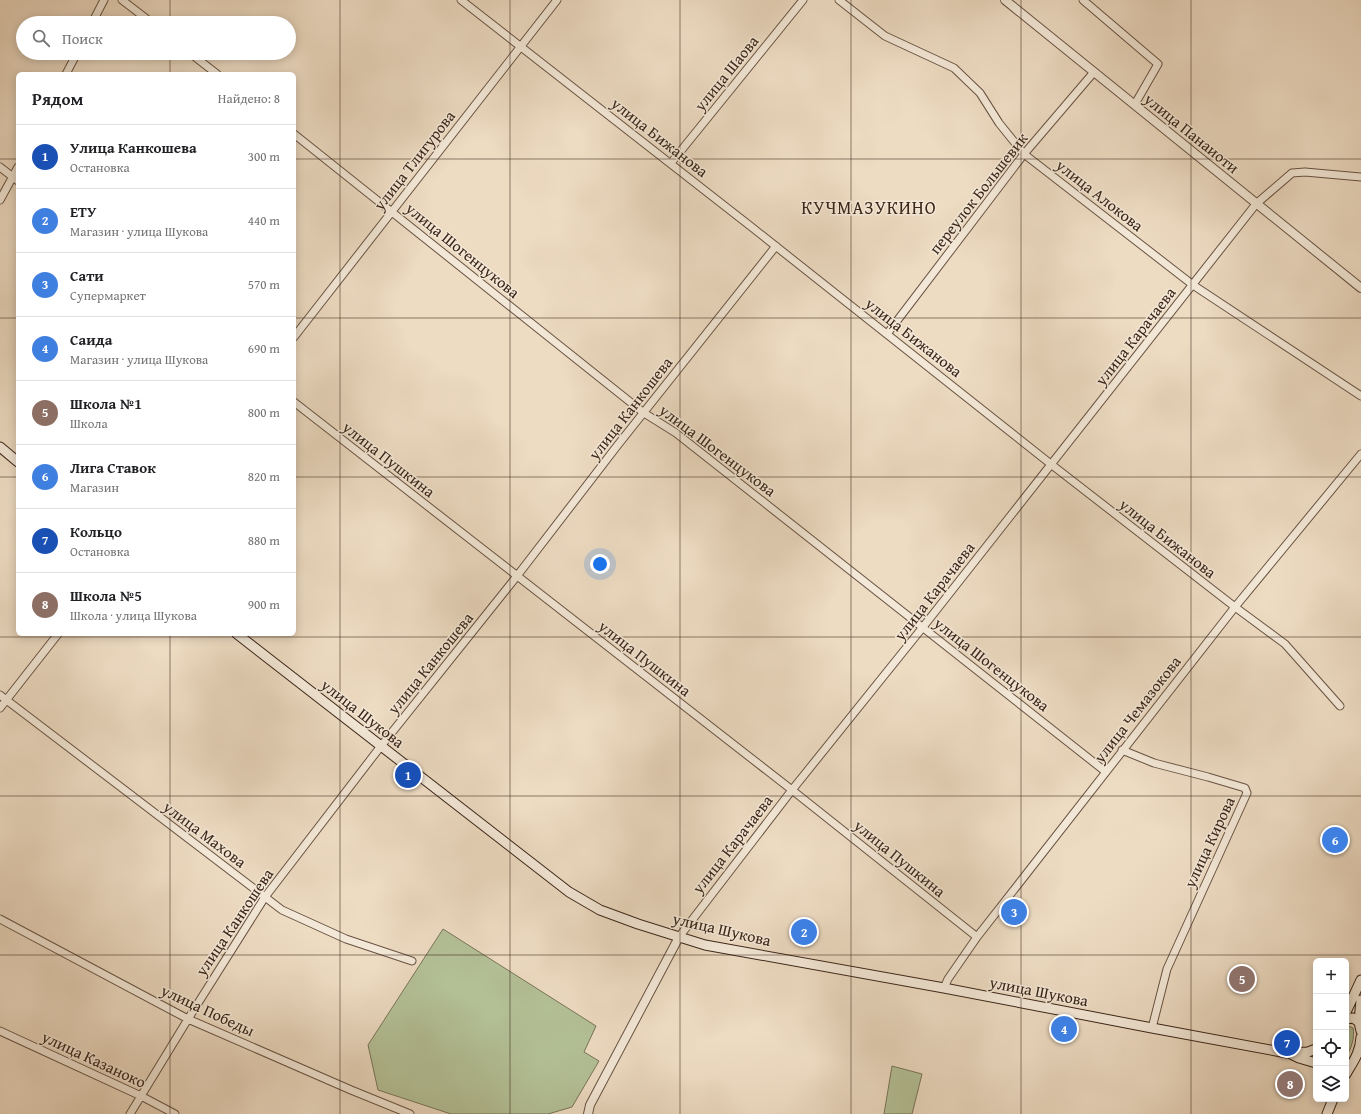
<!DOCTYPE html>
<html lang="ru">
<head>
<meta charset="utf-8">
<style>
  body { margin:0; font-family:"Gentium Book Plus",serif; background:#f6f6f6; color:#202124 }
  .controls { position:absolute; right:12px; bottom:12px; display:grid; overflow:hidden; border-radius:6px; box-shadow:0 2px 10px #0003 }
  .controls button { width:36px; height:36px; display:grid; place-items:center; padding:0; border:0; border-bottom:1px solid #e0e0e0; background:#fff; color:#202124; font:20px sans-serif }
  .you { position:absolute; left:600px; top:564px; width:14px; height:14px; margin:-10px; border:3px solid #fff; border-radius:50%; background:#1a73e8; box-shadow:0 0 0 6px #1a73e833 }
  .badge { display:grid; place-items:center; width:26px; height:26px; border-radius:50%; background:#0f766e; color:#fff; font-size:13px; font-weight:700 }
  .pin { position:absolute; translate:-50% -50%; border:2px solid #fff; box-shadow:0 1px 4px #0006 }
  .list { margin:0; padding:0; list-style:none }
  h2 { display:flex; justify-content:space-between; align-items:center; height:52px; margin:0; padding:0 16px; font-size:17px }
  h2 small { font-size:13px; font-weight:400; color:#757577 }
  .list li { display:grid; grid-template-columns:26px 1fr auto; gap:12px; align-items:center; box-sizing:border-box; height:64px; padding:0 16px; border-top:1px solid #e0e0e0 }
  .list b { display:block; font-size:15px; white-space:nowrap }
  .list p { margin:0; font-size:13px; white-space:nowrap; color:#757577 }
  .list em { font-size:13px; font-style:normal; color:#757577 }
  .icon { flex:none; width:22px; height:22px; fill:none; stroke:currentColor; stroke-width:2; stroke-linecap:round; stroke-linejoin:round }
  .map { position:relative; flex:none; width:1361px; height:1114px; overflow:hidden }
  .search { position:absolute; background:#fff; box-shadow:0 2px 10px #0003; left:16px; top:16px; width:280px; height:44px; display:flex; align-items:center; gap:10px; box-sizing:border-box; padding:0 14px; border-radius:22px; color:#757577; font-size:15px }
  .panel { position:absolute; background:#fff; box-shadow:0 2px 10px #0003; left:16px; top:72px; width:280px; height:564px; border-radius:6px }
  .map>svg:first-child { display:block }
</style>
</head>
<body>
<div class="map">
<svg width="1361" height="1114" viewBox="0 0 1361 1114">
  <rect width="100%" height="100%" fill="#eddbc2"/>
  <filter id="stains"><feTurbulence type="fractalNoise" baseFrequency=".005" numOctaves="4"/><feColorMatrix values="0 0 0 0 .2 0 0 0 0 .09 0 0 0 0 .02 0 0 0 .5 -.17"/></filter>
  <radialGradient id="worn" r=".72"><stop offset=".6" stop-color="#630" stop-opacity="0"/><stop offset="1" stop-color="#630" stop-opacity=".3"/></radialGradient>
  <path fill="#b4c197" stroke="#787458" d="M443 929 596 1026 584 1052 599 1061 572 1107 548 1114H451L378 1090 368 1045Z
    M1348 1026 1353 1028C1355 1038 1351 1049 1346 1057V1028Z
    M892 1066 922 1074 912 1114H884Z"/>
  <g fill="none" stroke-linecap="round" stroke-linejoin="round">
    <g stroke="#685343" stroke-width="9">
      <path id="minor" d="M122 0 152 23
        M461 0 749 225 1052 465 1235 607 1285 644 1340 706
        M839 0 885 36 954 68 980 93 999 123 1024 154 1193 285 1361 396
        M1083 0 1158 64 1135 104
        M92 23 104 0
        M190 53 217 74
        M66 74 77 53
        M294 134 644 413 676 433 1106 772
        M671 163 803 0
        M0 167 18 181
        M0 200 18 167
        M887 334 1024 154 1094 72
        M294 337 557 0
        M294 402 792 790 977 937
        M0 695 282 910 346 939 412 961
        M0 708 58 634
        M1122 750 1154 763 1208 777 1245 788 1247 793 1167 969 1152 1028
        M0 919 188 1019 351 1090 410 1114
        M679 937 792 790 923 627 1256 204 1292 173 1305 172 1361 177
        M944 988 948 979 977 937 1235 607 1361 454
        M0 1031 141 1096 175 1114
        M130 1114 188 1019 265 897 381 746 517 576 617 446 776 246"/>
    </g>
    <g stroke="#685343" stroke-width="10">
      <path id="tertiary" d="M1005 0 1361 288
        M588 1114 590 1105 679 937"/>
    </g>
    <g stroke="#3c2619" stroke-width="11">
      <path id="secondary" d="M0 447 18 462
        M237 634 569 892 600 910 638 924 705 945 944 988 1152 1028 1287 1053 1308 1052 1316 1049
        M1361 1000 1359 1022 1361 1031
        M1346 1012 1361 980
        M1346 1019 1353 1018 1359 1022
        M1289 1053 1299 1058 1316 1063
        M1346 1074C1354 1060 1360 1053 1361 1037
        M1327 1114 1333 1099"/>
    </g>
    <use href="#minor" stroke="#f3e8d7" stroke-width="7"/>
    <use href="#tertiary" stroke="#f3e8d7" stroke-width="8"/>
    <use href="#secondary" stroke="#f3e8d7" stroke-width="9"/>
  </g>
  <path fill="none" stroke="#3c2619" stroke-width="1" stroke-opacity="0.55" d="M170 0V23M340 0V1114M510 0V1114M680 0V1114M851 0V1114M1021 0V1114M1191 0V1114M170 53V74M0 159H18M294 159H1361M0 318H18M294 318H1361M0 477H18M294 477H1361M170 634V1114M0 637H1361M0 796H1361M0 955H1361"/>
  <g text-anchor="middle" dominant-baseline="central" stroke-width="3" stroke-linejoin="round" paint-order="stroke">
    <g font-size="16" fill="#3c2619" stroke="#f3e8d7">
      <text transform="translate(726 73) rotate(-51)">улица Шаова</text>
      <text transform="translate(1192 133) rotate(39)">улица Панаиоти</text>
      <text transform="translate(660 137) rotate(38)">улица Бижанова</text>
      <text transform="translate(414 160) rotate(-52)">улица Тлигурова</text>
      <text transform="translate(978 193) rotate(-52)">переулок Большевик</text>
      <text transform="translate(1100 195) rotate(38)">улица Алокова</text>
      <text transform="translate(463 250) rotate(39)">улица Шогенцукова</text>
      <text transform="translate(1135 336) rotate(-52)">улица Карачаева</text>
      <text transform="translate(914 337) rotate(38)">улица Бижанова</text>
      <text transform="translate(630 408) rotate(-52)">улица Канкошева</text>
      <text transform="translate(718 450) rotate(37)">улица Шогенцукова</text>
      <text transform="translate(389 459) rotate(38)">улица Пушкина</text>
      <text transform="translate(1168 538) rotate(38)">улица Бижанова</text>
      <text transform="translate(934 591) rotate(-52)">улица Карачаева</text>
      <text transform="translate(645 658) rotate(38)">улица Пушкина</text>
      <text transform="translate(430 663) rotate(-51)">улица Канкошева</text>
      <text transform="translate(992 664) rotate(38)">улица Шогенцукова</text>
      <text transform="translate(1137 709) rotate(-52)">улица Чемазокова</text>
      <text transform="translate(363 713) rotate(38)">улица Шукова</text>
      <text transform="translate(205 834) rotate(37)">улица Махова</text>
      <text transform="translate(1209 842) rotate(-65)">улица Кирова</text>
      <text transform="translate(732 844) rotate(-52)">улица Карачаева</text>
      <text transform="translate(900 858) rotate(39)">улица Пушкина</text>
      <text transform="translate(234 922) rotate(-56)">улица Канкошева</text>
      <text transform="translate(722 929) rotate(13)">улица Шукова</text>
      <text transform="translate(1039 991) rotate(11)">улица Шукова</text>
      <text transform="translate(208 1010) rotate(25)">улица Победы</text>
      <text transform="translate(94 1059) rotate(25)">улица Казаноко</text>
    </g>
    <g font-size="18" letter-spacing="1" fill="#3c2619" stroke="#f3e8d7">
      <text x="869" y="207">КУЧМАЗУКИНО</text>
    </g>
  </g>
  <rect width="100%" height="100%" filter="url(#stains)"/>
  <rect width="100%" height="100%" fill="url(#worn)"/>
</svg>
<div class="controls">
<button>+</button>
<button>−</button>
<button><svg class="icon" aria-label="locate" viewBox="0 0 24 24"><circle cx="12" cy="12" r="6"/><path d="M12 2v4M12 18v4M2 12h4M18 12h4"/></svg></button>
<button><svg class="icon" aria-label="layers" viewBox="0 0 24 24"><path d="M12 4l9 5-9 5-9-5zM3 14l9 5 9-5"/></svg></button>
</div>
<div class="you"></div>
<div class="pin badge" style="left:408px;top:775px;background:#1a4fb4">1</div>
<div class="pin badge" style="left:804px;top:932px;background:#3f7fe0">2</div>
<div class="pin badge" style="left:1014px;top:912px;background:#3f7fe0">3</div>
<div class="pin badge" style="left:1064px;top:1029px;background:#3f7fe0">4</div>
<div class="pin badge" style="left:1242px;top:979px;background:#8d6e63">5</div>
<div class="pin badge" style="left:1335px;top:840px;background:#3f7fe0">6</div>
<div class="pin badge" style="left:1287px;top:1043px;background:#1a4fb4">7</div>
<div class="pin badge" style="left:1290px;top:1084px;background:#8d6e63">8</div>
<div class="search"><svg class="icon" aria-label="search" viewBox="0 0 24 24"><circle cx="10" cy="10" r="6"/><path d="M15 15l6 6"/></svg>Поиск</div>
<section class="panel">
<h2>Рядом<small>Найдено: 8</small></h2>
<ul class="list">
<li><span class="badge" style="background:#1a4fb4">1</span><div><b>Улица Канкошева</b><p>Остановка</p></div><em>300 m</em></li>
<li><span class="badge" style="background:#3f7fe0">2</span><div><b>ЕТУ</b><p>Магазин · улица Шукова</p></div><em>440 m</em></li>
<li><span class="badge" style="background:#3f7fe0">3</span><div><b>Сати</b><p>Супермаркет</p></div><em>570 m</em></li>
<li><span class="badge" style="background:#3f7fe0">4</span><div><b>Саида</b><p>Магазин · улица Шукова</p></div><em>690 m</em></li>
<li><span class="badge" style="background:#8d6e63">5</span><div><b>Школа №1</b><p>Школа</p></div><em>800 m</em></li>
<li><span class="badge" style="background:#3f7fe0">6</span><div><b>Лига Ставок</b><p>Магазин</p></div><em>820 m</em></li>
<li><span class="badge" style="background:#1a4fb4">7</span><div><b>Кольцо</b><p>Остановка</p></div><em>880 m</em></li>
<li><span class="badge" style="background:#8d6e63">8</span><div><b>Школа №5</b><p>Школа · улица Шукова</p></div><em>900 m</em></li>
</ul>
</section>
</div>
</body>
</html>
